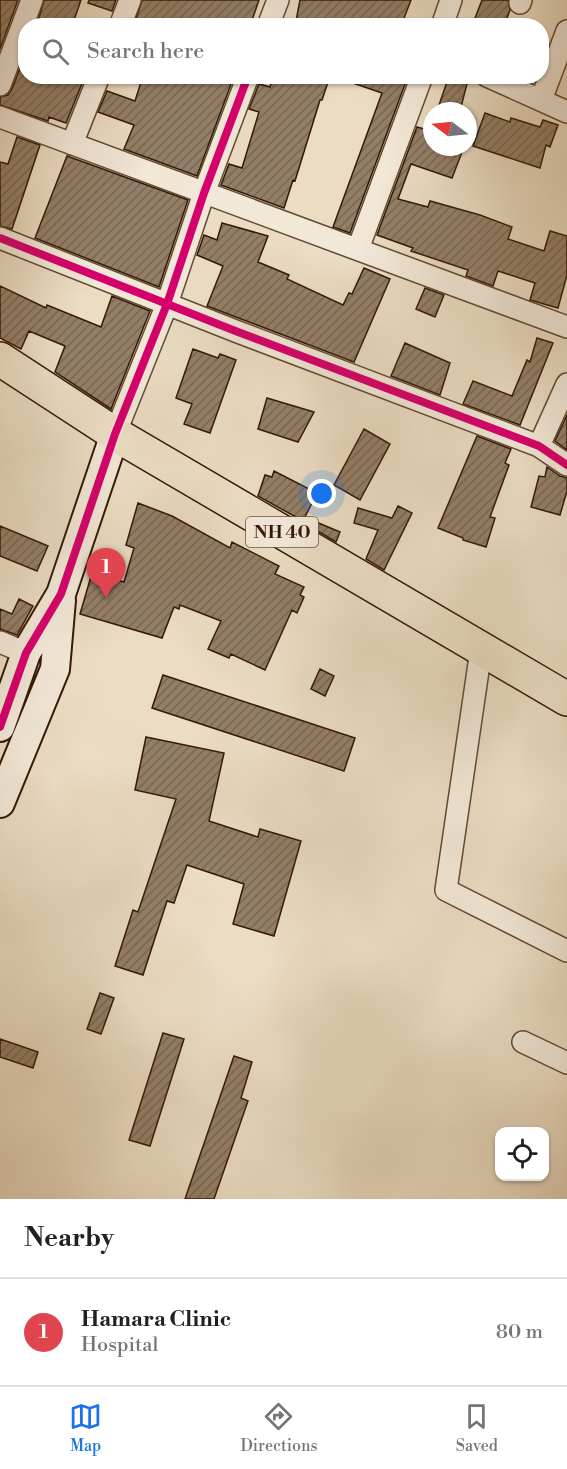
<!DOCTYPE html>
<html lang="en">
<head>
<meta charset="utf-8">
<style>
  body { margin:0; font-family:"Libre Bodoni",serif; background:#f6f6f6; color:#202124 }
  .controls { position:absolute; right:18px; bottom:18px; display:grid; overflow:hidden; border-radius:12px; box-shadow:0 2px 4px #0004 }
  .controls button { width:54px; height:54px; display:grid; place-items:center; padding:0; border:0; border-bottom:2px solid #e0e0e0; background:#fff; color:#202124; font:30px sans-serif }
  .compass { position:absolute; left:423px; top:102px; width:54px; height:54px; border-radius:50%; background:#fff; box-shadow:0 2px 4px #0004; rotate:286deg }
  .you { position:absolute; left:322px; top:494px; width:21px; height:21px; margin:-15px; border:4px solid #fff; border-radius:50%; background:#1a73e8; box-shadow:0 0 0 9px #1a73e833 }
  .badge { display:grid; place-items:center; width:39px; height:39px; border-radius:50%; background:#1a73e8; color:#fff; font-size:20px; font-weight:700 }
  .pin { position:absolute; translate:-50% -50px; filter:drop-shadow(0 2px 3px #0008) }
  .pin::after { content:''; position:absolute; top:32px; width:21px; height:18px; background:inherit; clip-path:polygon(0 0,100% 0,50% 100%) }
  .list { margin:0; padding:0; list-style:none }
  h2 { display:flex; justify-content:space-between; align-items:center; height:78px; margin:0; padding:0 24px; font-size:26px }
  h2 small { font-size:20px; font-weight:400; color:#757577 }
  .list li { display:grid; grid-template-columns:39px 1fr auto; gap:18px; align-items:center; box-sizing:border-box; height:108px; padding:0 24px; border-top:2px solid #e0e0e0 }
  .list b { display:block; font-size:22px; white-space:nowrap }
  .list p { margin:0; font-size:20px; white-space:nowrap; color:#757577 }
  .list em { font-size:20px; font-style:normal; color:#757577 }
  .icon { flex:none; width:33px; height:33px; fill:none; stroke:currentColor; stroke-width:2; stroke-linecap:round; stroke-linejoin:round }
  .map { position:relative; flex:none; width:567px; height:1199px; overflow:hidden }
  .search { position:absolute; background:#fff; box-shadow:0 2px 4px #0004; left:18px; right:18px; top:18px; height:66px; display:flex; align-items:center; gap:15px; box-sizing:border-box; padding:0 21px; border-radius:24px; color:#757577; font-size:22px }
  .sheet { height:186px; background:#fff }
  nav { display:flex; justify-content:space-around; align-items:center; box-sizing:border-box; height:84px; border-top:2px solid #e0e0e0; background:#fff; font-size:16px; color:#757577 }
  nav a { display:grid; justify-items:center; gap:3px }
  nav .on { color:#1a73e8 }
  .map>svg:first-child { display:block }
</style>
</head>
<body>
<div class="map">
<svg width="567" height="1199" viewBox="0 0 567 1199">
  <defs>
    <pattern id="building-hatch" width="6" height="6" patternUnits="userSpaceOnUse" patternTransform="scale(1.5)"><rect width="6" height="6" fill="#937e67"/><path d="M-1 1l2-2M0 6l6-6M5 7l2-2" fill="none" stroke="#796653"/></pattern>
  </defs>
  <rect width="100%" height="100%" fill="#ebdcc3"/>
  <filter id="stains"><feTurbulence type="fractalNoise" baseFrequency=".00333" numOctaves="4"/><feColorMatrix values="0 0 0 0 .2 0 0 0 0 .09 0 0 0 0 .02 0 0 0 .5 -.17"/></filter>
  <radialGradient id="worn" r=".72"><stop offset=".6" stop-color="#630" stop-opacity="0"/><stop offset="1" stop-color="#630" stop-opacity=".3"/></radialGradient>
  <path fill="url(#building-hatch)" stroke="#331904" stroke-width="1.5" d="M0 0H18L0 49Z
    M44 0H81L72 26H51L38 21Z
    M89 0H116L112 11 88 3Z
    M142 0H259L250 26H138L140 20 136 19Z
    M300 0H411L401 26H313L296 21Z
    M482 0H508L510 10 504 26H472Z
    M25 55 26 76H85L66 123 49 117 48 121 0 105V97L8 95 12 89Z
    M143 76H234L197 176 124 149 134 125 98 112 107 91 135 101Z
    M273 76H330L322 100H320L295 181 293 180 284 208 221 185 229 164 242 168 259 112 249 109 259 84 270 87Z
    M341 76H408L350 233 333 227 382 93 341 79Z
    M449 76H469L460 111H437Z
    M485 113 510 122 511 118 540 127 543 120 558 125 550 147 546 145 540 168 473 146Z
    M417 127 432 131V147H464L452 178 411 164 398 199 428 207 430 201 480 215 512 227 508 239 544 251 550 231 567 236V275L558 308 530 300 535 283 498 271 493 286 466 276 468 270 411 251 413 248 377 235Z
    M17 137 40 145 12 229 0 226V162L8 164Z
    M67 156 188 200 159 287 35 238Z
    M222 223 268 236 258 262 289 275 287 279 343 305 349 293 352 294 364 268 390 279 354 362 207 306 223 266 197 255 204 235 217 240Z
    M0 286 46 308 47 305 101 327 112 296 150 311 111 409 55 372 65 346 29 331 21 349 0 338Z
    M425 288 444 295 435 317 416 309Z
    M537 338 553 343 520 425 463 404 473 381 512 396 527 360 530 362Z
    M405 343 450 363 440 395 391 376Z
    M193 349 218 358 220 354 236 360 210 433 184 424 192 404 176 398Z
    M267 398 314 412 298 442 258 429Z
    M567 415V450L555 441Z
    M364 429 390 444 360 500 334 485Z
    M477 436 511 449 505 463 509 465 490 517 495 518 486 547 463 540V538L438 528Z
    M547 467 560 476 567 478V491L560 515 531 507 539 476 545 477Z
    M274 471 317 493 303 521 258 496 265 475 272 477Z
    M138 503 172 516 230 548 232 542 279 566 275 574 304 587 300 595 304 597 297 613 292 610 265 670 231 654 229 658 208 649 221 621 180 605 179 609 174 607 162 638 80 614 92 573 124 582 134 548 126 545Z
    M398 506 412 513 384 570 366 559 378 530 354 523 358 508 392 518Z
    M309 519 340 532 336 542 306 524Z
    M0 526 48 546 37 571 0 556Z
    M19 599 33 606 17 635 0 629V609L12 614Z
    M320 669 334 676 325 696 311 689Z
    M163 675 355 738 344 771 152 708Z
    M146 737 224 753 209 821 258 837 260 829 301 841 274 936 233 924 244 884 187 865 174 903 167 901 143 975 115 966 133 910 138 912 176 799 135 790Z
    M100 993 114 998 101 1034 87 1029Z
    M163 1033 184 1039 150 1146 129 1140Z
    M0 1039 38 1052 33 1068 0 1057Z
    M234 1056 252 1062 241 1098 248 1101 214 1199H185Z"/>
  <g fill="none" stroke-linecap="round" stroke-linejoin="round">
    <g stroke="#614a34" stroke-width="24">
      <path id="street" d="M520 3 521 0
        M120 26 130 0
        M268 26 278 0
        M442 26 451 0
        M487 76 567 112
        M0 85 32 0
        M541 100 567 31
        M0 117 567 327
        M72 144 99 76
        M0 238 238 332 539 446 567 465
        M358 249 422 76
        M115 434 167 304 204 193 248 76
        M539 446 567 384
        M0 642 26 653
        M481 650 446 890 567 951
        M523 1042 567 1063"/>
    </g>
    <g stroke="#331904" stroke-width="32">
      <path id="secondary" d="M0 727 26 653 61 594 115 434
        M0 803 55 669 61 600"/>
    </g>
    <g stroke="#331904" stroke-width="36">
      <path id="highway" d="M0 359 115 434 567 699"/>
    </g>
    <use href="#street" stroke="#f2e8d8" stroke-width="21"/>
    <use href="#secondary" stroke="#f2e8d8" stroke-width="28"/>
    <use href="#highway" stroke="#ebdcc3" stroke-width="33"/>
    <g stroke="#f2e8d8" stroke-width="11">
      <path id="cycleway" d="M0 238 238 332 539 446 567 465
        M0 727 26 653 61 594 115 434 167 304 204 193 248 76"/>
    </g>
    <use href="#cycleway" stroke="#d6006c" stroke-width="8"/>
  </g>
  <g text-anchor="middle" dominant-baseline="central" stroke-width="6" stroke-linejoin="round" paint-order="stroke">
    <rect fill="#f2e8d8" stroke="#6c5744" stroke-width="1.5" x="246" y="517" width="72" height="30" rx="4.5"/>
    <g font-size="18" font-weight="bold" fill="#331904">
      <text x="282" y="532">NH 40</text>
    </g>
  </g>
  <rect width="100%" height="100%" filter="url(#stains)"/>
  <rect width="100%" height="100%" fill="url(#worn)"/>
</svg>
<div class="controls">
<button><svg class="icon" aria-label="locate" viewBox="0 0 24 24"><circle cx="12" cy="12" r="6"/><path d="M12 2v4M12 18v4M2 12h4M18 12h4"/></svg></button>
</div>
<svg class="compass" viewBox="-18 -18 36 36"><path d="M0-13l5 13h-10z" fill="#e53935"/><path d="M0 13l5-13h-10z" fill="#757577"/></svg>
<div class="you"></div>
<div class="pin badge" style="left:106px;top:598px;background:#e0444e">1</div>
<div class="search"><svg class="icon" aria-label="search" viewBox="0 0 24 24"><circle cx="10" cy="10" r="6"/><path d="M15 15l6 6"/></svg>Search here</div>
</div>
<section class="sheet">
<h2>Nearby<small></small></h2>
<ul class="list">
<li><span class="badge" style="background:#e0444e">1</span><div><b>Hamara Clinic</b><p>Hospital</p></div><em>80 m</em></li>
</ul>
</section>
<nav>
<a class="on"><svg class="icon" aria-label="map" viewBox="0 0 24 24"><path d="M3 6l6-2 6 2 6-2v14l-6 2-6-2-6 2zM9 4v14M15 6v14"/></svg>Map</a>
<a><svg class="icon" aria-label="directions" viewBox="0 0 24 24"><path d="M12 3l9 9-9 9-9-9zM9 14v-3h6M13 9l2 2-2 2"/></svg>Directions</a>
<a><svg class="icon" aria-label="saved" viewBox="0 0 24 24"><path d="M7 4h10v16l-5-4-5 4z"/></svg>Saved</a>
</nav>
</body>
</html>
